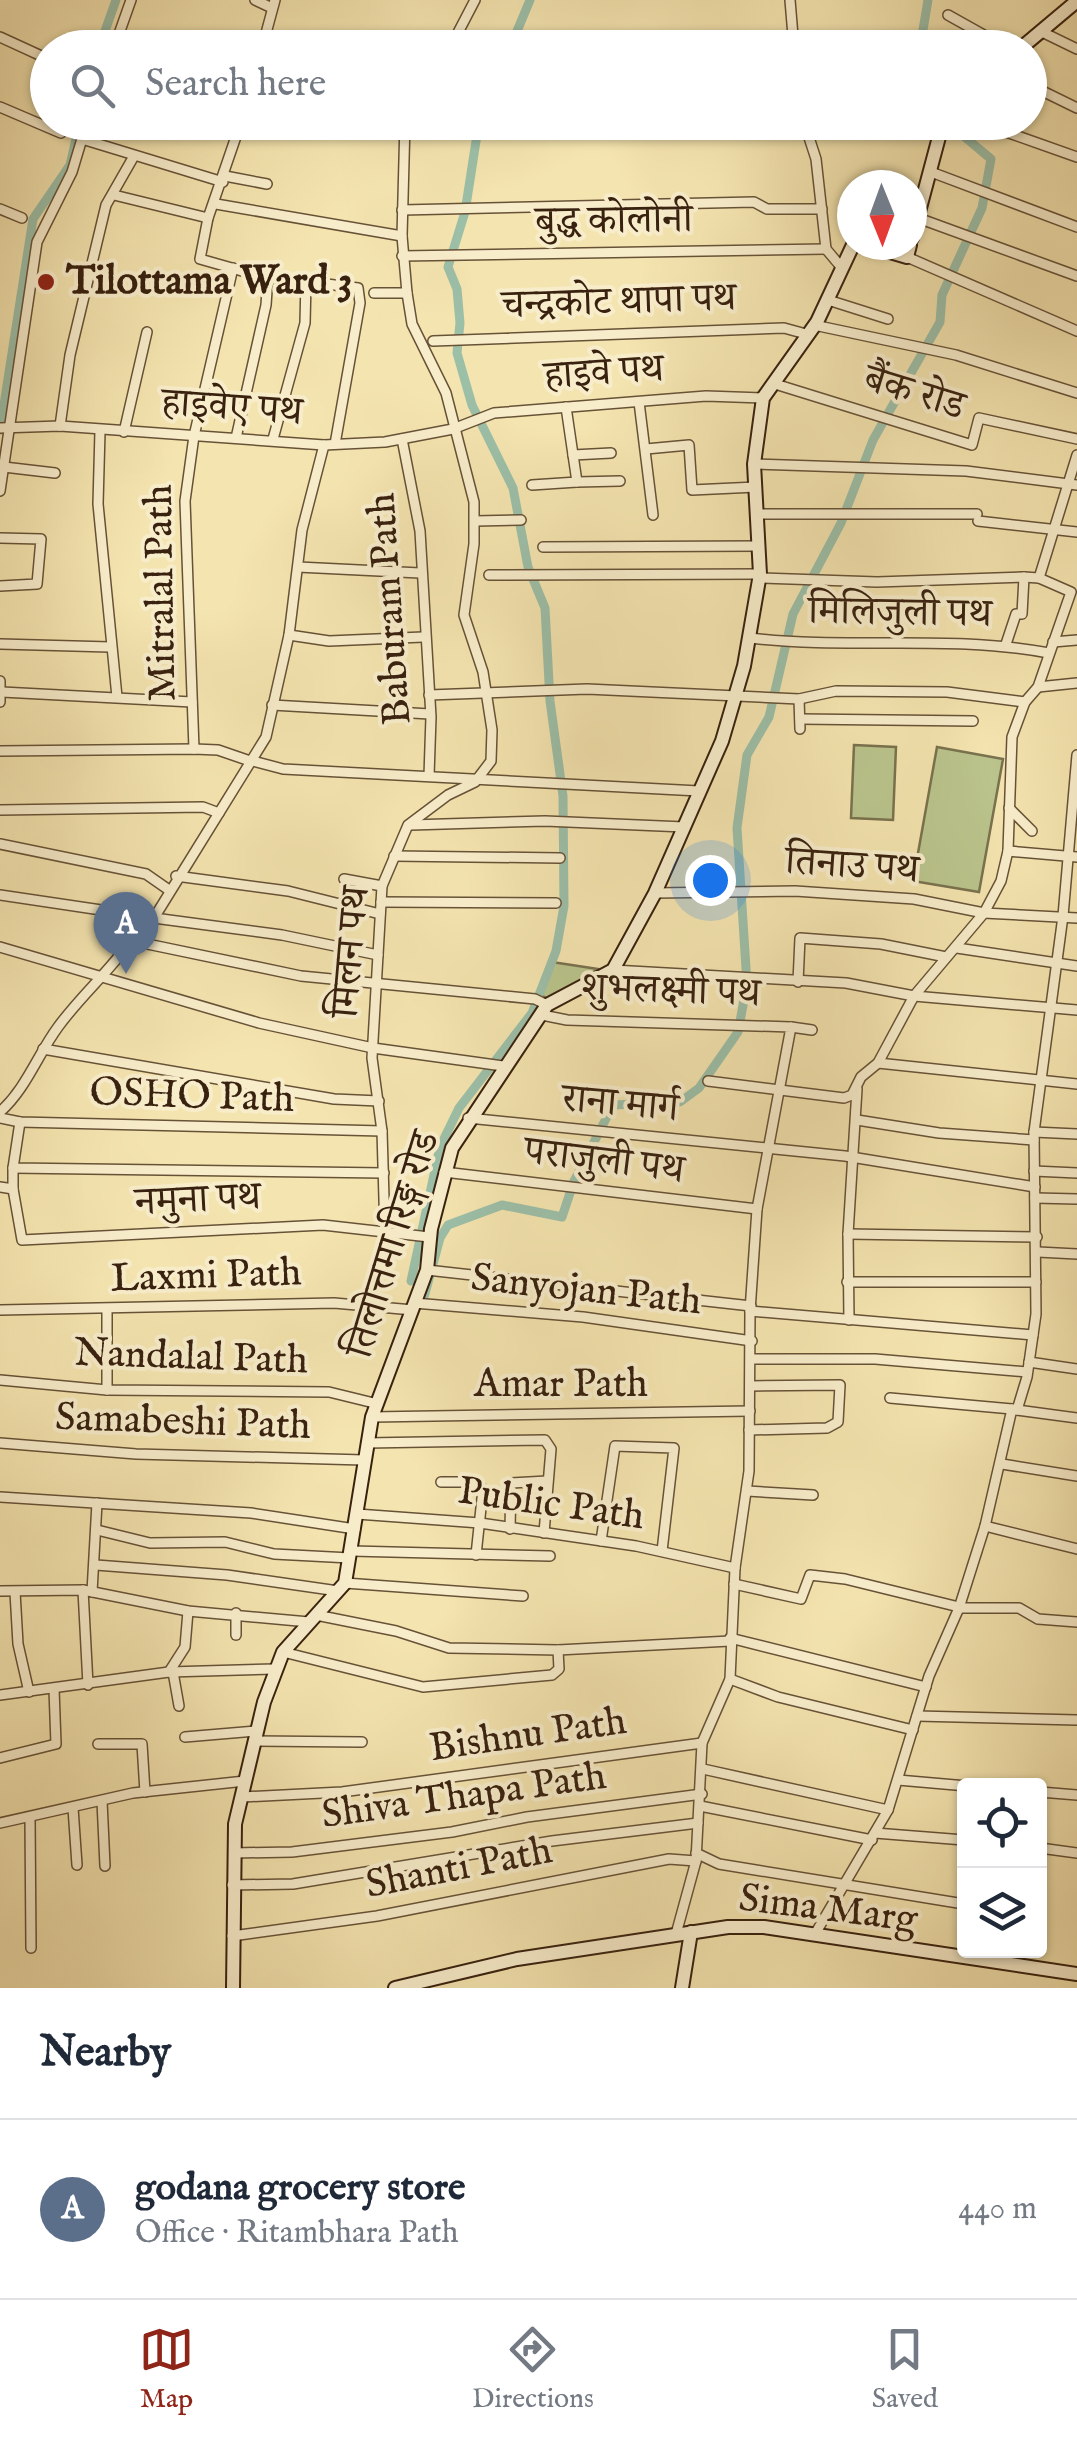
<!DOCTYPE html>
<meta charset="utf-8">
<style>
body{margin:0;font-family:"IM FELL English","Noto Serif Devanagari",serif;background:#f2f2f3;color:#1f2937}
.controls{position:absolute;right:30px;bottom:30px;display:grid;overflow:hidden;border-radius:10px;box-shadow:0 2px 8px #0004}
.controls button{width:90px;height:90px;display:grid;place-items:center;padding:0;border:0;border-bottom:2px solid #e0e1e3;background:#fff;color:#1f2937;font:50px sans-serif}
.compass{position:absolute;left:837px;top:170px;width:90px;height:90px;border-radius:50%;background:#fff;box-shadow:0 2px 8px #0004;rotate:179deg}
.you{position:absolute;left:710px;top:880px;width:35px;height:35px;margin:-25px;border:8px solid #fff;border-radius:50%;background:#1a73e8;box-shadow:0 0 0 15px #1a73e833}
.badge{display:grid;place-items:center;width:65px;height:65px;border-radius:50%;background:#8f2418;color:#fff;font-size:32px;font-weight:700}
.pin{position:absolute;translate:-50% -82px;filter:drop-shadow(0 2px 5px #0008)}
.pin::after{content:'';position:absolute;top:52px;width:35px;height:30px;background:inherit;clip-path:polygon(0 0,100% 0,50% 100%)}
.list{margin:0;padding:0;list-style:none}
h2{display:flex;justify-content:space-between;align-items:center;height:130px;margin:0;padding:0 40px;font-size:42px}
h2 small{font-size:32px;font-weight:400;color:#747a83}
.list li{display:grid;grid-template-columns:65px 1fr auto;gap:30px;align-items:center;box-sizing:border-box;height:180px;padding:0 40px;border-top:2px solid #e0e1e3}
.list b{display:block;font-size:38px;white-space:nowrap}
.list p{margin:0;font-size:32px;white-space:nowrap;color:#747a83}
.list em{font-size:32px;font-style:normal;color:#747a83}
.icon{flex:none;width:55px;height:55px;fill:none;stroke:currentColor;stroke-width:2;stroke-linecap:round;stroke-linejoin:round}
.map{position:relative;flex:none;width:1077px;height:1988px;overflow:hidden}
.search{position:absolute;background:#fff;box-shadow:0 2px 8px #0004;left:30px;right:30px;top:30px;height:110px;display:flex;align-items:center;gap:25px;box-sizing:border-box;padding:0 35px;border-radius:55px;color:#747a83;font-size:38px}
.sheet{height:310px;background:#fff}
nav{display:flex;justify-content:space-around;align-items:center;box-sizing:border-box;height:140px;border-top:2px solid #e0e1e3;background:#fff;font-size:28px;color:#747a83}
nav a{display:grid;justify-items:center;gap:5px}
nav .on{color:#8f2418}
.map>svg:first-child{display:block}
</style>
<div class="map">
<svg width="1077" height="1988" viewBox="0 0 1077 1988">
<rect width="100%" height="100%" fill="#f4e4af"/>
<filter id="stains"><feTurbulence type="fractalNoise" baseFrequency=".002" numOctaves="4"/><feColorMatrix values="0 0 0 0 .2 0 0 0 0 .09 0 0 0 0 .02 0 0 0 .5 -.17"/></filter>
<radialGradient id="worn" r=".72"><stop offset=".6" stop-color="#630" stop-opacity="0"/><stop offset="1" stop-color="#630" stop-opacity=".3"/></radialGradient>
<!-- green -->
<g fill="#bac48c" stroke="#79724e" stroke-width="2.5">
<polygon points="854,745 896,747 893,820 851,818"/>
<polygon points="937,747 1003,759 979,892 913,881"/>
<polygon points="552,962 598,969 550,1001 540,994"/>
</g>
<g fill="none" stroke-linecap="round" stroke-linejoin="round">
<!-- canal -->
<g stroke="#9cbfa8" stroke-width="9">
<polyline points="99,48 116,0"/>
<polyline points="510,48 530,0"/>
<polyline points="920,48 928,0"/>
<polyline points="0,430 33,219 70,165 80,122"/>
<polyline points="411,1281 440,1147 459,1108 532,1013 556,951 564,906 563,796 550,701 545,608 528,567 513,488 472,405 457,353 460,323 457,289 448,267 465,212 479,122"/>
<polyline points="423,1301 440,1238 448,1225 502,1205 562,1217 574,1181 613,1105 680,1102 699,1088 738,1032 747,984 737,828 747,755 769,717 793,614 841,523 873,440 940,322 942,295 982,208 991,159 947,122"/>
</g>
<!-- street casing -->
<g stroke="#675237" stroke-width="12">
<g id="street">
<polyline points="255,0 272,8"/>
<polyline points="790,0 794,48"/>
<polyline points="948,15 1007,48"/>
<polyline points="1040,31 1077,49"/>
<polyline points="0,37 48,59"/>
<polyline points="932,47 932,48"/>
<polyline points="114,48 131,0"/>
<polyline points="262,48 275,0"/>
<polyline points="450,48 475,0"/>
<polyline points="1030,85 1077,108"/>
<polyline points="0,107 61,133"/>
<polyline points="241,122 208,218 200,259 256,275 358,288 360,303 335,444"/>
<polyline points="804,122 816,159 826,249 842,268"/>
<polyline points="978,122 1077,157"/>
<polyline points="405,127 725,122"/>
<polyline points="82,139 223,182"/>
<polyline points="931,172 1077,227"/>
<polyline points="225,176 267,184"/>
<polyline points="114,195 208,218"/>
<polyline points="216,204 402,236"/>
<polyline points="0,209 22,218"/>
<polyline points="402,210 754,202 767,209 822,209"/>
<polyline points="918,218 1077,276"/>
<polyline points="402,256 826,249"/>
<polyline points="907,257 1077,331"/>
<polyline points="374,293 407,293"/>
<polyline points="828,300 888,319"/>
<polyline points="814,325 956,355 1077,393"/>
<polyline points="433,341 784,328 806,334"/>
<polyline points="775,384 972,445 979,418 1077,439"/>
<polyline points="639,402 653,515"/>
<polyline points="60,426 70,355 106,205 134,156"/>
<polyline points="0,428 60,426 324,445 385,442 453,429 494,413 706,396 763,398"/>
<polyline points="100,431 98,504 117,697"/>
<polyline points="124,432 147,332"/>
<polyline points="236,438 266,305 268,276"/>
<polyline points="273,439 305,323 306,281"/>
<polyline points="402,439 420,531 431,717 429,776"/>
<polyline points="646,449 689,445 692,490 756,487"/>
<polyline points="573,455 611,453"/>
<polyline points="754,464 966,471 1077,485"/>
<polyline points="4,467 55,473"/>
<polyline points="577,482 620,481"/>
<polyline points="532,485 577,482 566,407"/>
<polyline points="0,491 37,242 72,172 87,122"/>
<polyline points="757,514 977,514"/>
<polyline points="475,521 521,520"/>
<polyline points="978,521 1077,532"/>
<polyline points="0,538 41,539 37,584 0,586"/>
<polyline points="543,547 759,546"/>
<polyline points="298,567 420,573"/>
<polyline points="489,575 760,574"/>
<polyline points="1039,578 1077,455"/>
<polyline points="289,635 329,641 423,637"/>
<path d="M750,638C850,650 949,634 1049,653"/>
<polyline points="1053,642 1077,640"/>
<polyline points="0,644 110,647"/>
<polyline points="1006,644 1016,614 1022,614 1024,577"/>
<polyline points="0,681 0,702"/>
<polyline points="1038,687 1077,683"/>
<polyline points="2,692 192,702"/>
<polyline points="429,695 587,689 799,699 836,691 947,692 1025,702"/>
<polyline points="799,699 800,729"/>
<polyline points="272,705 430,714"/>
<polyline points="800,719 973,721"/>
<polyline points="194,749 185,501 194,436 233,268"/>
<polyline points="0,751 194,749 218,750 250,761"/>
<polyline points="253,761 283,769 699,791"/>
<polyline points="1009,808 1032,831"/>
<polyline points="0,810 203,807 219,813"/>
<polyline points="411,825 545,821 684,827"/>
<polyline points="0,844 146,874 169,890"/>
<polyline points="1008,851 1077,857"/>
<polyline points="394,856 560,858"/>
<polyline points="176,876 288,891 380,914"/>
<polyline points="344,879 382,886"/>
<polyline points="655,893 795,891 914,899 984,913 1077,918"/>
<polyline points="0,895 128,914 142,922"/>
<polyline points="381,902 556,903"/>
<polyline points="154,918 282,935 378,955"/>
<polyline points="133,941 301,976 535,999 547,1005"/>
<polyline points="0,947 259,1023 373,1048 503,1066"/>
<polyline points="957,948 1077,966"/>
<polyline points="613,970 846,983 914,996 1077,1010"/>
<polyline points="798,982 800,938 881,944 946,957"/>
<polyline points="542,1015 567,1020 791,1027 757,1209 750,1311 749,1471 735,1568 730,1679 702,1743 696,1861 676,1934"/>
<polyline points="791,1027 812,1030"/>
<polyline points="43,1049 334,1099 379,1101"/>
<polyline points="878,1063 1077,1084"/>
<polyline points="708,1081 844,1098 852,1095 861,1077 878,1063 914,996 984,913 1001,881 1008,851 1012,737 1025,702 1038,687 1071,592 1039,578 1024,577 877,582 759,578"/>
<path d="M0,1112C26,1089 38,1054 58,1027C84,991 122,961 142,922L154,918L266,737L289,635L302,530L324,445"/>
<polyline points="0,1118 20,1122 382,1131"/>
<polyline points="468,1118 845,1156 1035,1187"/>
<polyline points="857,1120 939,1133 1034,1140"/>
<polyline points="20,1122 13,1168 384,1173"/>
<polyline points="1034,1132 1077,1134"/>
<polyline points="1034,1171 1077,1173"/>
<polyline points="444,1172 757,1209"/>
<polyline points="0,1187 13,1189 13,1168"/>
<polyline points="13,1189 22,1240 323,1225 429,1237"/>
<polyline points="1035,1198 1077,1199"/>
<polyline points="385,1233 382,1131 372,1058 382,886 408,825 448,795 475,782 491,761 492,730 483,672 464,615 474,544 474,502 446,393 412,324 407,293 402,236 405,122"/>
<polyline points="848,1234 1037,1237"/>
<polyline points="1038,1252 1077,1254"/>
<polyline points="427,1270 751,1306"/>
<polyline points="847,1282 1036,1282"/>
<polyline points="414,1303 583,1317 752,1341"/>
<polyline points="0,1310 334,1303 413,1310"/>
<polyline points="750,1311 1033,1335"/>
<polyline points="849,1320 848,1234 857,1089"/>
<polyline points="751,1359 875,1359 1027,1372"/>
<polyline points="1029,1362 1077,1369"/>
<polyline points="0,1380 107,1390 329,1392 378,1404"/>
<polyline points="107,1390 107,1311"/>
<polyline points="890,1398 1012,1409"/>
<polyline points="1017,1410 1077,1418"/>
<polyline points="372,1417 750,1411"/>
<polyline points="749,1430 827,1428 838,1422 840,1385 750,1386"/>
<polyline points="0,1443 136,1454 364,1460"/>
<polyline points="367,1443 545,1440 551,1449 544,1533"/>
<polyline points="1002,1464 1077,1476"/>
<polyline points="441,1482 476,1482 483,1489 476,1555"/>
<polyline points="747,1491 813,1495"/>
<polyline points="0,1497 251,1513 355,1529"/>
<polyline points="357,1514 480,1523 636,1546 735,1568"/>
<polyline points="985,1526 1077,1549"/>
<polyline points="510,1529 511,1483 547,1481"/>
<polyline points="97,1530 150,1543 225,1542 274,1554 350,1558"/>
<polyline points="601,1541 615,1446 674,1448 662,1551"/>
<polyline points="352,1551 550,1556"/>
<polyline points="96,1565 227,1575 338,1591"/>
<polyline points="345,1583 523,1596"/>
<polyline points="734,1584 801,1599 810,1575 845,1579 959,1607"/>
<polyline points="83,1590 88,1685"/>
<polyline points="0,1591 83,1590 188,1611 309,1622"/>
<polyline points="15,1592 18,1644 29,1692"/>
<polyline points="92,1592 97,1503"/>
<polyline points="959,1608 1019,1608 1038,1619 1077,1622"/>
<polyline points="236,1613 236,1635"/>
<polyline points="316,1615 396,1631 449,1648 558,1650 730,1641"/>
<polyline points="730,1638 926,1687"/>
<polyline points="283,1652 423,1687 552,1675 559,1669 558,1650"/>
<polyline points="169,1672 185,1647 188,1611"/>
<polyline points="173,1672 179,1706"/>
<polyline points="730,1679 778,1697 913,1730"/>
<polyline points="0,1695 169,1672 275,1669"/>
<polyline points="917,1716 1077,1720"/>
<polyline points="185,1737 256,1731"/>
<polyline points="254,1741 362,1742"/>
<polyline points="98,1744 142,1744 145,1792"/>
<polyline points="0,1758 56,1744 54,1689"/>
<polyline points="703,1769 888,1810"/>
<polyline points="898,1780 967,1786"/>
<polyline points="1040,1792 1077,1795"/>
<polyline points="242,1797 342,1792 702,1743"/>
<polyline points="102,1801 105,1866"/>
<polyline points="700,1806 872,1840"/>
<polyline points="73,1808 77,1865"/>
<polyline points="30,1818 31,1948"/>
<polyline points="0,1823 133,1793 245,1781"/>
<polyline points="875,1833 964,1840"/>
<polyline points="1040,1848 1077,1853"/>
<polyline points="234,1853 292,1852 452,1832 527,1817 702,1794"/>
<polyline points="696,1853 719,1864 964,1904"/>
<polyline points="232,1885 293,1884 552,1841 698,1823"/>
<polyline points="815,1934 888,1810 929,1676 959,1608 985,1526 1012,1409 1017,1410 1027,1377 1036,1314 1034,1132 1063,916 1077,755"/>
<polyline points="232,1936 377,1916 669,1859 696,1861"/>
</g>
</g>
<!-- secondary casing -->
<g stroke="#38210f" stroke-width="16">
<g id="secondary">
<polyline points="1021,48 1077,1"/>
<polyline points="912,238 943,122"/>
<polyline points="866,245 907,257 910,245"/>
<polyline points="233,1988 235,1824 264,1702 283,1652 345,1583 372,1417 427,1270 431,1229 452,1148 547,1005 613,970 655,893 722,741 744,666 760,574 754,464 763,398 817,322 853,245"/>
<polyline points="395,1988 517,1959 728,1927 764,1927 1077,1974"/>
<polyline points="682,1988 691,1932"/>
</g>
</g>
<!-- street -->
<use href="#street" stroke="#f8edcb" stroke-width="9"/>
<!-- secondary -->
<use href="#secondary" stroke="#f8edcb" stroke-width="12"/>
</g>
<!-- markers -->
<circle fill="#8f2418" stroke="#f8edcb" stroke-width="4" cx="46" cy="282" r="10"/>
<g text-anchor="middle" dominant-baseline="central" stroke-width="8" stroke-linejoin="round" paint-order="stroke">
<!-- street labels -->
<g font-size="40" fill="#38210f" stroke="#f8edcb">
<text transform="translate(614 222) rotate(-1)">बुद्ध कोलोनी</text>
<text transform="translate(619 303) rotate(-2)">चन्द्रकोट थापा पथ</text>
<text transform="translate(604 374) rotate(-4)">हाइवे पथ</text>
<text transform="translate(914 394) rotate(17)">बैंक रोड</text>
<text transform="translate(232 409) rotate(4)">हाइवेए पथ</text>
<text transform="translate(162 593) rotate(-91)">Mitralal Path</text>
<text transform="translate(391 609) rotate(-94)">Baburam Path</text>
<text transform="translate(900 614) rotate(1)">मिलिजुली पथ</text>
<text transform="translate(852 867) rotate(4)">तिनाउ पथ</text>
<text transform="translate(352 952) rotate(-85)">मिलन पथ</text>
<text transform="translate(671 992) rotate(2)">शुभलक्ष्मी पथ</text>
<text transform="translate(192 1097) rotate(2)">OSHO Path</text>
<text transform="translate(620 1105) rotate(5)">राना मार्ग</text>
<text transform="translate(604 1162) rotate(7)">पराजुली पथ</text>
<text transform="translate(198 1201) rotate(-3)">नमुना पथ</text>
<text transform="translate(394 1245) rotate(-73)">तिलोत्तमा रिङ्ग रोड</text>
<text transform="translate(206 1277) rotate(-2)">Laxmi Path</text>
<text transform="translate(586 1291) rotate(6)">Sanyojan Path</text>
<text transform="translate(191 1358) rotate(2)">Nandalal Path</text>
<text x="561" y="1385">Amar Path</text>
<text transform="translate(183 1423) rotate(2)">Samabeshi Path</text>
<text transform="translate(551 1505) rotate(8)">Public Path</text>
<text transform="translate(528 1736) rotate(-8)">Bishnu Path</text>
<text transform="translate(464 1797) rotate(-8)">Shiva Thapa Path</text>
<text transform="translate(459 1869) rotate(-11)">Shanti Path</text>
<text transform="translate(828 1910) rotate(7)">Sima Marg</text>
</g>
<!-- poi labels -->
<g font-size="40" font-weight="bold" fill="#38210f" stroke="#f8edcb" text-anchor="start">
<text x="66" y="282">Tilottama Ward 3</text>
</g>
</g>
<rect width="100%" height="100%" filter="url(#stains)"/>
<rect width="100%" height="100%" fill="url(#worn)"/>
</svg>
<div class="controls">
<button><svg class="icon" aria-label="locate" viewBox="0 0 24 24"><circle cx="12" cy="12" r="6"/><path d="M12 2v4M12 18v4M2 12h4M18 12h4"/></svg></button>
<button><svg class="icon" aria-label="layers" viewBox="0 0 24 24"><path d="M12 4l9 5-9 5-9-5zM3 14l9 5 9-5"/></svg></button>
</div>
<svg class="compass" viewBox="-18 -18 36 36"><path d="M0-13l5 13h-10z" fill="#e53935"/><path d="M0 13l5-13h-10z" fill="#747a83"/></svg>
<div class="you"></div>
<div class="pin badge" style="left:126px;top:974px;background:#5c6f8a">A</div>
<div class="search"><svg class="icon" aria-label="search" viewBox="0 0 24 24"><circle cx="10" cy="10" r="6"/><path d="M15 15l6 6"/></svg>Search here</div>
</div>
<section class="sheet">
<h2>Nearby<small></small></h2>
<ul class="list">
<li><span class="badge" style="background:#5c6f8a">A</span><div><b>godana grocery store</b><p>Office · Ritambhara Path</p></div><em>440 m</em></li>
</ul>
</section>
<nav>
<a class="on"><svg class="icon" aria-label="map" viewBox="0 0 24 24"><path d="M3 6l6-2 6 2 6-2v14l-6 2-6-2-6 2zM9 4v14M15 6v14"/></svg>Map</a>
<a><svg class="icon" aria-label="directions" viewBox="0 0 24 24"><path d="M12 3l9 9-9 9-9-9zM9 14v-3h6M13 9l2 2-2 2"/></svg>Directions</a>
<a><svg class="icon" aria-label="saved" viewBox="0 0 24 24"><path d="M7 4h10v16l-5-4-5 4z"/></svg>Saved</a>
</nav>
